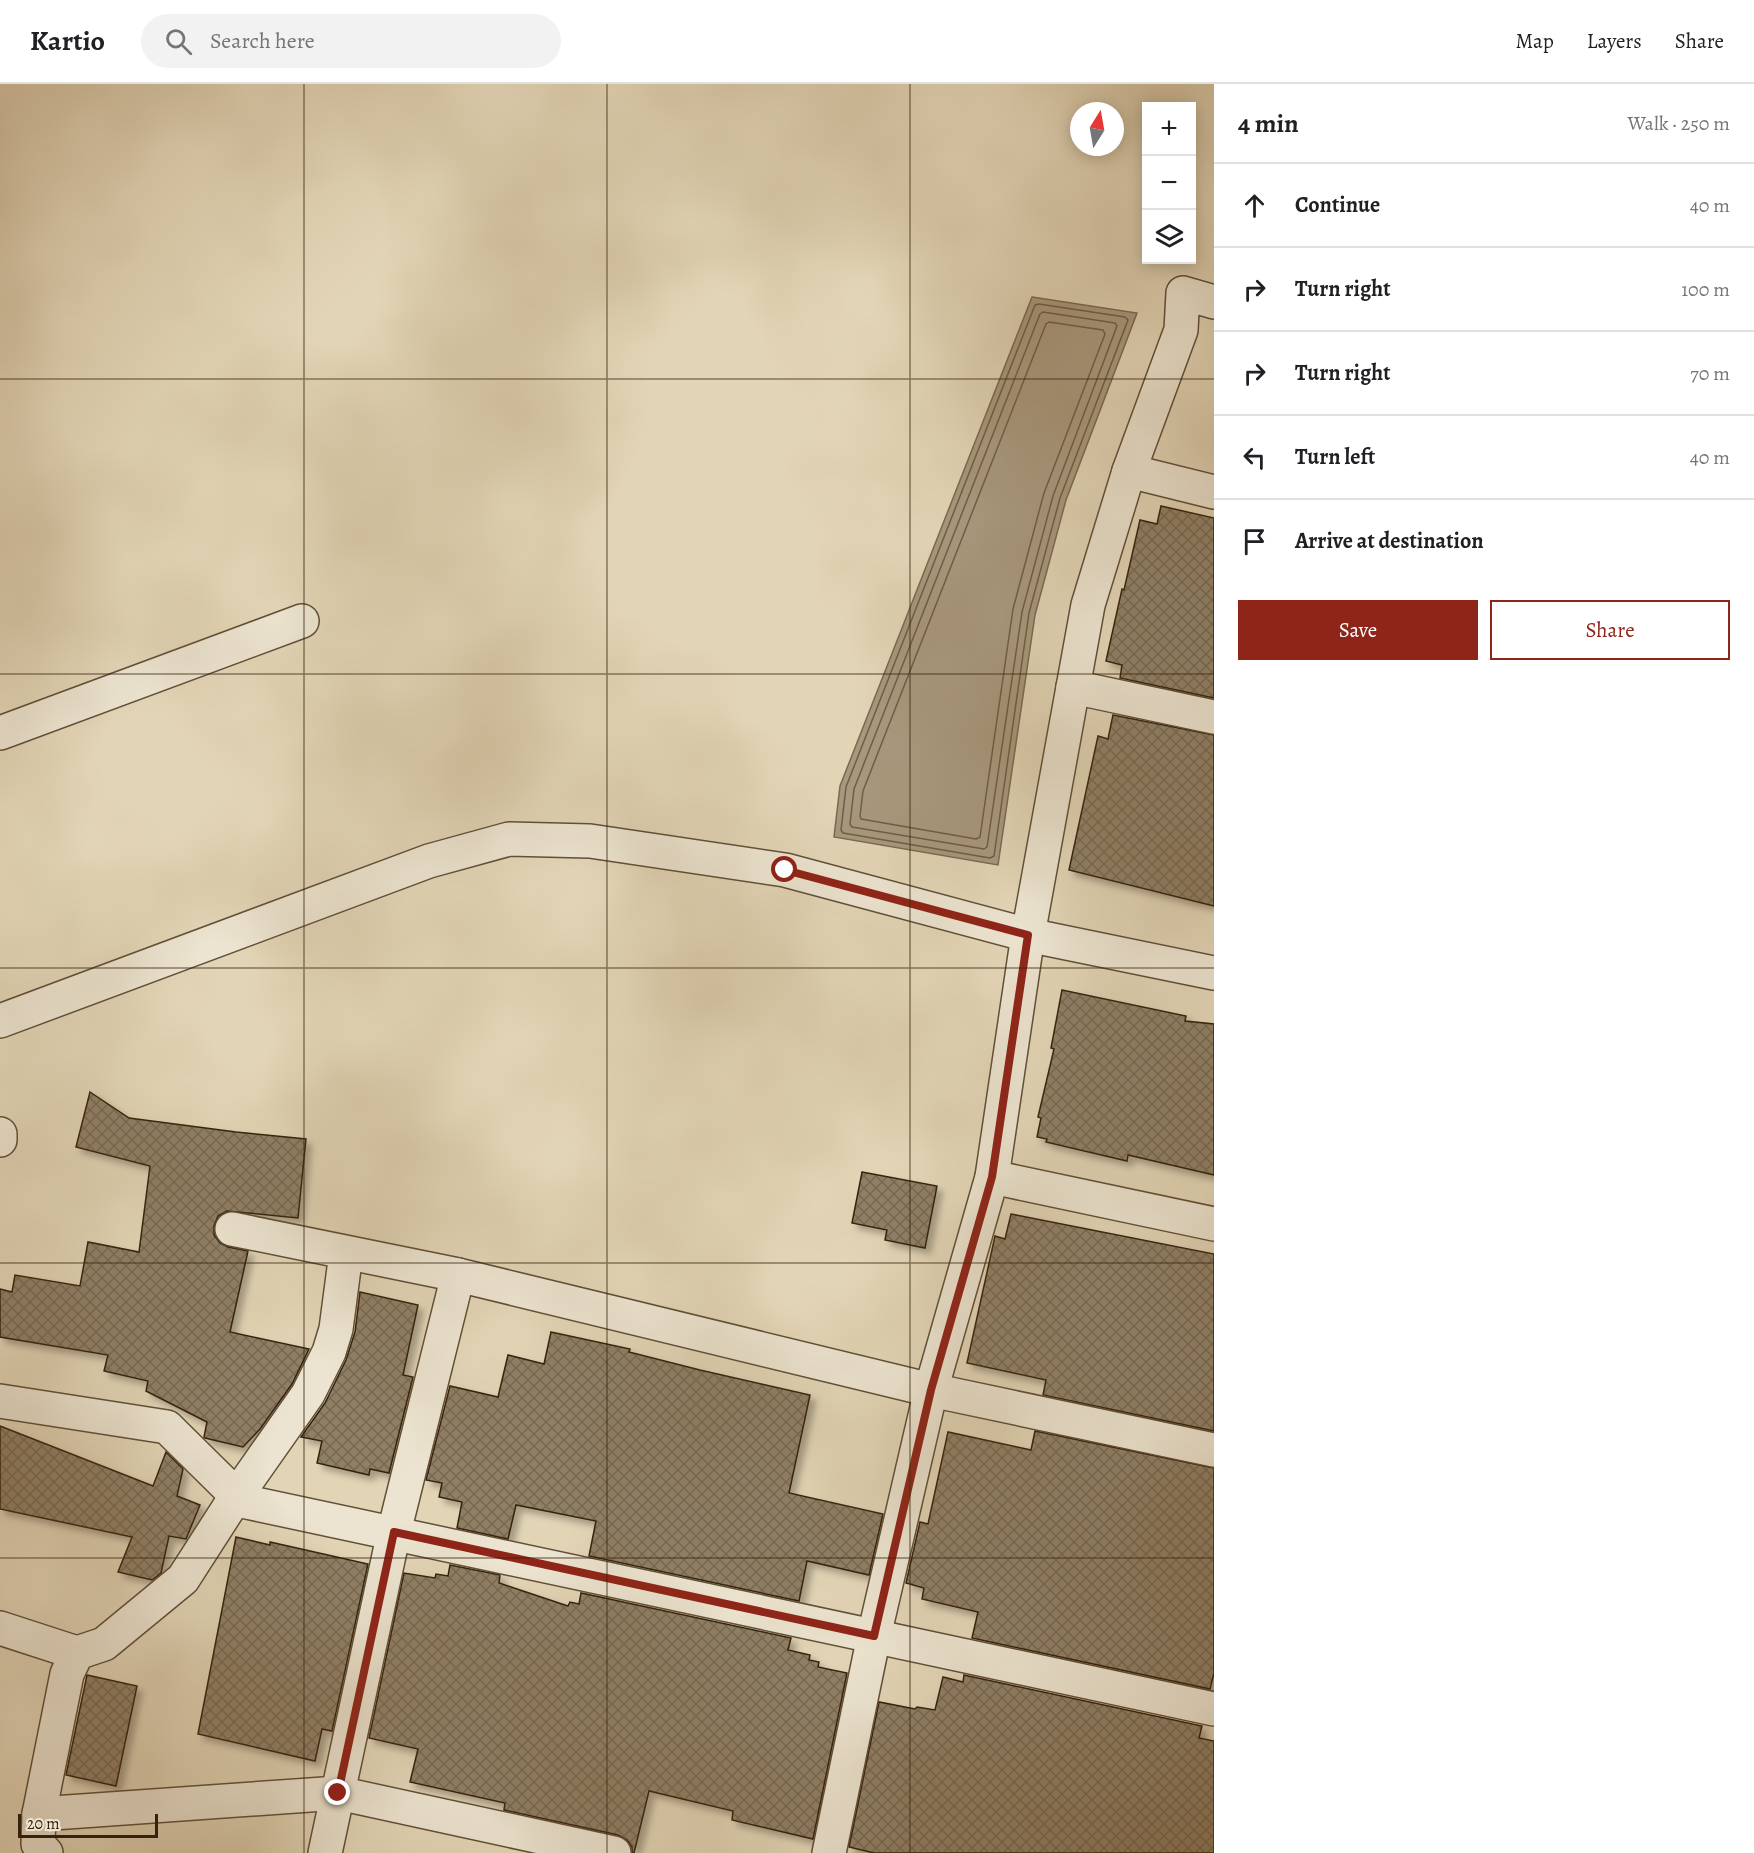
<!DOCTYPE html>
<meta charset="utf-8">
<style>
body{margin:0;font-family:Alegreya,serif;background:#f2f2f2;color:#202124}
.controls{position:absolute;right:18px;top:18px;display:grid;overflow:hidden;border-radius:0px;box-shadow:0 3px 15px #0003}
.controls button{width:54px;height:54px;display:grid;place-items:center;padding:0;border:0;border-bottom:2px solid #e0e0e0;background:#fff;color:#202124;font:30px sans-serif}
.compass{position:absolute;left:1070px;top:18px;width:54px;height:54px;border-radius:50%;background:#fff;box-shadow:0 3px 15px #0003;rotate:11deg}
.scale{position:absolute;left:18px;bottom:15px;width:140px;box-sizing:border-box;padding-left:6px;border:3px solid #36220e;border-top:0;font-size:16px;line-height:21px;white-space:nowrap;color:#36220e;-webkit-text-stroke:4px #ece4d0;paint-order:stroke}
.stop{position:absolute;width:18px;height:18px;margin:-14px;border:4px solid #8f2418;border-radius:50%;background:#fff}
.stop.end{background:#8f2418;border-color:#fff;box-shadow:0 2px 6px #0008}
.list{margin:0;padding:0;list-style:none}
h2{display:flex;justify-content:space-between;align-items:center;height:78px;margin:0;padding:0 24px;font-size:26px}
h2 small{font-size:20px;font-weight:400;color:#757577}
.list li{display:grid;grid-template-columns:39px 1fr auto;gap:18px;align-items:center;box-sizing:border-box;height:84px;padding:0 24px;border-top:2px solid #e0e0e0}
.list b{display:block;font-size:22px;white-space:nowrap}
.list em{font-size:20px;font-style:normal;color:#757577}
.actions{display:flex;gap:12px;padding:18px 24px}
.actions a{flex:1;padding:14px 0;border:2px solid #8f2418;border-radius:0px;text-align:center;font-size:21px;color:#8f2418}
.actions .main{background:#8f2418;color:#fff}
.icon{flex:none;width:33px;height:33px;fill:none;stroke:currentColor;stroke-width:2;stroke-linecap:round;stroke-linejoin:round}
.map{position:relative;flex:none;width:1214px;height:1769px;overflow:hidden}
header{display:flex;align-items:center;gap:36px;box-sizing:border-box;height:84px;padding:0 30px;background:#fff;border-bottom:2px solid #e0e0e0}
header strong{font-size:28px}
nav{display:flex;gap:33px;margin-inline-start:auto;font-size:21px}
.search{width:420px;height:54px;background:#f2f2f2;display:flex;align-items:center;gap:15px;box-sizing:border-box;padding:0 21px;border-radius:33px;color:#757577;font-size:22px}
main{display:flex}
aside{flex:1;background:#fff}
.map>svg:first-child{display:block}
</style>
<header>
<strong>Kartio</strong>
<div class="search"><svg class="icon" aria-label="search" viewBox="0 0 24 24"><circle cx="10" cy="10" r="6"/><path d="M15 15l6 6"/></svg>Search here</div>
<nav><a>Map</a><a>Layers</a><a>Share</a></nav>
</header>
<main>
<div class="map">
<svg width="1214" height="1769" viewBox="0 0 1214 1769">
<defs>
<pattern id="building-cross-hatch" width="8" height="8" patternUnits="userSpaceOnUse" patternTransform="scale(1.5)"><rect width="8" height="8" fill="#8f7f65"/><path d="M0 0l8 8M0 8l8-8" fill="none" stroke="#766852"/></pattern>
<filter id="shadow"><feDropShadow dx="5.5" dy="5.5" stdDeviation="3" flood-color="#0004"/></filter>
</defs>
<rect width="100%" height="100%" fill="#e2d5b6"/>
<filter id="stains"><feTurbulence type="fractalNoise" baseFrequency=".00333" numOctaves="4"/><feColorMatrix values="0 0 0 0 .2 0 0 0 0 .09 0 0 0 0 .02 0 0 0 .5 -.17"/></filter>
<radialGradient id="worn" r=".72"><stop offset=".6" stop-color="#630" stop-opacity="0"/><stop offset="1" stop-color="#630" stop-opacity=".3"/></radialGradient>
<!-- water -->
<polygon fill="#a8987d" stroke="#7a6951" stroke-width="1.5" points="1032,213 1137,229 1066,416 1035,531 998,781 834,753 840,702"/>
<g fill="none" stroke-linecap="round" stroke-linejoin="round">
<!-- shore -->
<g stroke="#6f5d46" stroke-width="1.5">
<polygon points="1039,220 1125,233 1128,236 1060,414 1029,529 994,772 990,774 843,749 841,746 846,703 1035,221"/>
<polygon points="1043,228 1115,239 1117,242 1053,412 1022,528 987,763 984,765 852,743 850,740 854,705 1040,230"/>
<polygon points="1049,238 1103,246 1105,250 1044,409 1013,525 980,753 976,755 861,735 860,732 863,707 1046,240"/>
</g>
</g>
<!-- building -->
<g fill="url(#building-cross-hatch)" stroke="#36220e" stroke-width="1.5" filter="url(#shadow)">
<polygon points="1161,422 1214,434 1214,614 1120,594 1122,581 1106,577 1122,505 1124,506 1140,436 1157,440"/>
<polygon points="1113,631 1214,651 1214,822 1069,786 1098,652 1108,655"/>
<polygon points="1062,906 1186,932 1185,937 1214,940 1214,1091 1128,1071 1127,1077 1046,1058 1047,1055 1037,1053 1041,1034 1038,1033 1054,965 1051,964"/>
<polygon points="90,1008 129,1034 236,1048 306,1055 298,1134 227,1127 218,1132 214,1142 214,1151 220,1159 228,1163 248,1167 230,1248 309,1265 292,1300 260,1345 243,1363 205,1354 204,1353 207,1338 146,1307 148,1297 104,1287 108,1271 0,1253 0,1205 12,1208 15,1191 80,1202 88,1158 139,1168 150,1082 76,1063"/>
<polygon points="862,1088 937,1102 925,1164 885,1156 887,1146 852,1139"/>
<polygon points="1011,1130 1214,1170 1214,1347 1043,1311 1046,1296 967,1279 995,1152 1005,1155"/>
<polygon points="360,1208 418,1221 403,1291 413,1293 389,1389 370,1385 369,1391 317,1379 322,1357 301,1353 325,1319 346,1276 355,1248"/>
<polygon points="551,1248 630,1265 629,1268 700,1286 810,1311 789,1409 883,1430 869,1491 807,1477 799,1517 589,1472 596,1437 516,1421 508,1455 457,1444 462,1418 439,1413 442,1399 426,1396 450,1302 498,1313 508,1271 544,1280"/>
<polygon points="0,1342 153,1402 166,1368 183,1385 177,1412 200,1421 186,1455 169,1452 161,1489 152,1496 118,1488 132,1453 0,1425"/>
<polygon points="1035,1347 1214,1384 1214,1589 1210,1605 972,1554 978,1528 922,1515 924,1504 906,1499 920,1438 928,1440 948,1348 1031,1366"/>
<polygon points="236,1453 270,1461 270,1458 368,1480 332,1647 322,1645 315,1677 198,1650"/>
<polygon points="450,1481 500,1491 499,1499 568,1522 570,1518 579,1520 581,1509 791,1554 788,1566 810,1571 809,1576 819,1578 818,1583 847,1589 813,1755 732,1736 733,1727 649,1707 634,1769 632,1769 632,1763 627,1756 618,1751 504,1726 505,1719 410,1698 418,1665 369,1654 404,1489 435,1494 436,1490 448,1492"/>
<polygon points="87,1591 137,1602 116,1702 66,1691"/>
<polygon points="964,1591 1202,1642 1199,1654 1214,1657 1214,1769 874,1769 849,1763 879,1618 915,1625 917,1623 935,1626 943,1593 963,1598"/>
</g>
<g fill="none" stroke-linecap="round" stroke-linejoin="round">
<!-- minor casing -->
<g stroke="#614f38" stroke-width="36">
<g id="minor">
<polyline points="1129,387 1214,408"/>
<polyline points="1073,603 1214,633"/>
<polyline points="0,649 302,537"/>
<polyline points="0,937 429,777 509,755 590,757 785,786 1028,851 1088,521 1129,387 1181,246 1183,209 1214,218"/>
<polyline points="0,1050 0,1056"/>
<polyline points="992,1093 1214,1140"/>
<polyline points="232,1145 458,1191 931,1306 1214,1366"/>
<polyline points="0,1317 167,1343 242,1417 1214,1625"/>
<polyline points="0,1544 77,1569"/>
<polyline points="39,1730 338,1709 614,1769"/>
<polyline points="46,1769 38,1760 39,1730 67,1590 77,1569 104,1560 183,1495 237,1411 308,1310 329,1268 336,1245 346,1169"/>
<polyline points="325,1769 394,1448 458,1191"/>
<polyline points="829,1769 874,1552 931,1306 992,1093 1028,851 1214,889"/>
</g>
</g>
<!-- minor -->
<use href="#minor" stroke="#ece4d0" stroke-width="33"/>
</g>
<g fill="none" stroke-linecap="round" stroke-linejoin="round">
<!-- route -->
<polyline stroke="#8f2418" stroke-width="8" points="338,1709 394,1448 874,1552 931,1306 992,1093 1028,851 785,786"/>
</g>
<!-- grid -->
<path fill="none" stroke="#36220e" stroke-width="1.5" stroke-opacity="0.55" d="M304,0V1769M607,0V1769M910,0V1769M0,295H1214M0,590H1214M0,884H1214M0,1179H1214M0,1474H1214"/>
<rect width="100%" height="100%" filter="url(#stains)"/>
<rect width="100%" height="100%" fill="url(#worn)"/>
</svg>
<div class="controls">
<button>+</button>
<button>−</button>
<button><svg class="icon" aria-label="layers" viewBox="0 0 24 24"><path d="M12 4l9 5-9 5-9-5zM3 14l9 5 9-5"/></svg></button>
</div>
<svg class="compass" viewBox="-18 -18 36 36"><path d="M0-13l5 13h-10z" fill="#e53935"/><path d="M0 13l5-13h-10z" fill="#757577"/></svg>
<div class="scale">20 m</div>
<div class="stop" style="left:785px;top:786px"></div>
<div class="stop end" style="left:338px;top:1709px"></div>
</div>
<aside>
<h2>4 min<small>Walk · 250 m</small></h2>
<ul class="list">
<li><svg class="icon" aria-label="ahead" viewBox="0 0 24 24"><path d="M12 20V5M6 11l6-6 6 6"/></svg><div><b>Continue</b></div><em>40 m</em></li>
<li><svg class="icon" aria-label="right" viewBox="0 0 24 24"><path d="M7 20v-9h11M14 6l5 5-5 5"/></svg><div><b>Turn right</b></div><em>100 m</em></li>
<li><svg class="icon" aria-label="right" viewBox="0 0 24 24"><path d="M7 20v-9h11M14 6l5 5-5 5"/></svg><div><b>Turn right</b></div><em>70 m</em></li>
<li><svg class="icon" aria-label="left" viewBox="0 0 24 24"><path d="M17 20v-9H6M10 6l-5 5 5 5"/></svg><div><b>Turn left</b></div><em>40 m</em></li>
<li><svg class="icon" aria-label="arrive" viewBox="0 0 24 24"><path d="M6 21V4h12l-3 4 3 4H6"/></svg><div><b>Arrive at destination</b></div></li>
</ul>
<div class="actions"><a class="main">Save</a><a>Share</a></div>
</aside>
</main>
